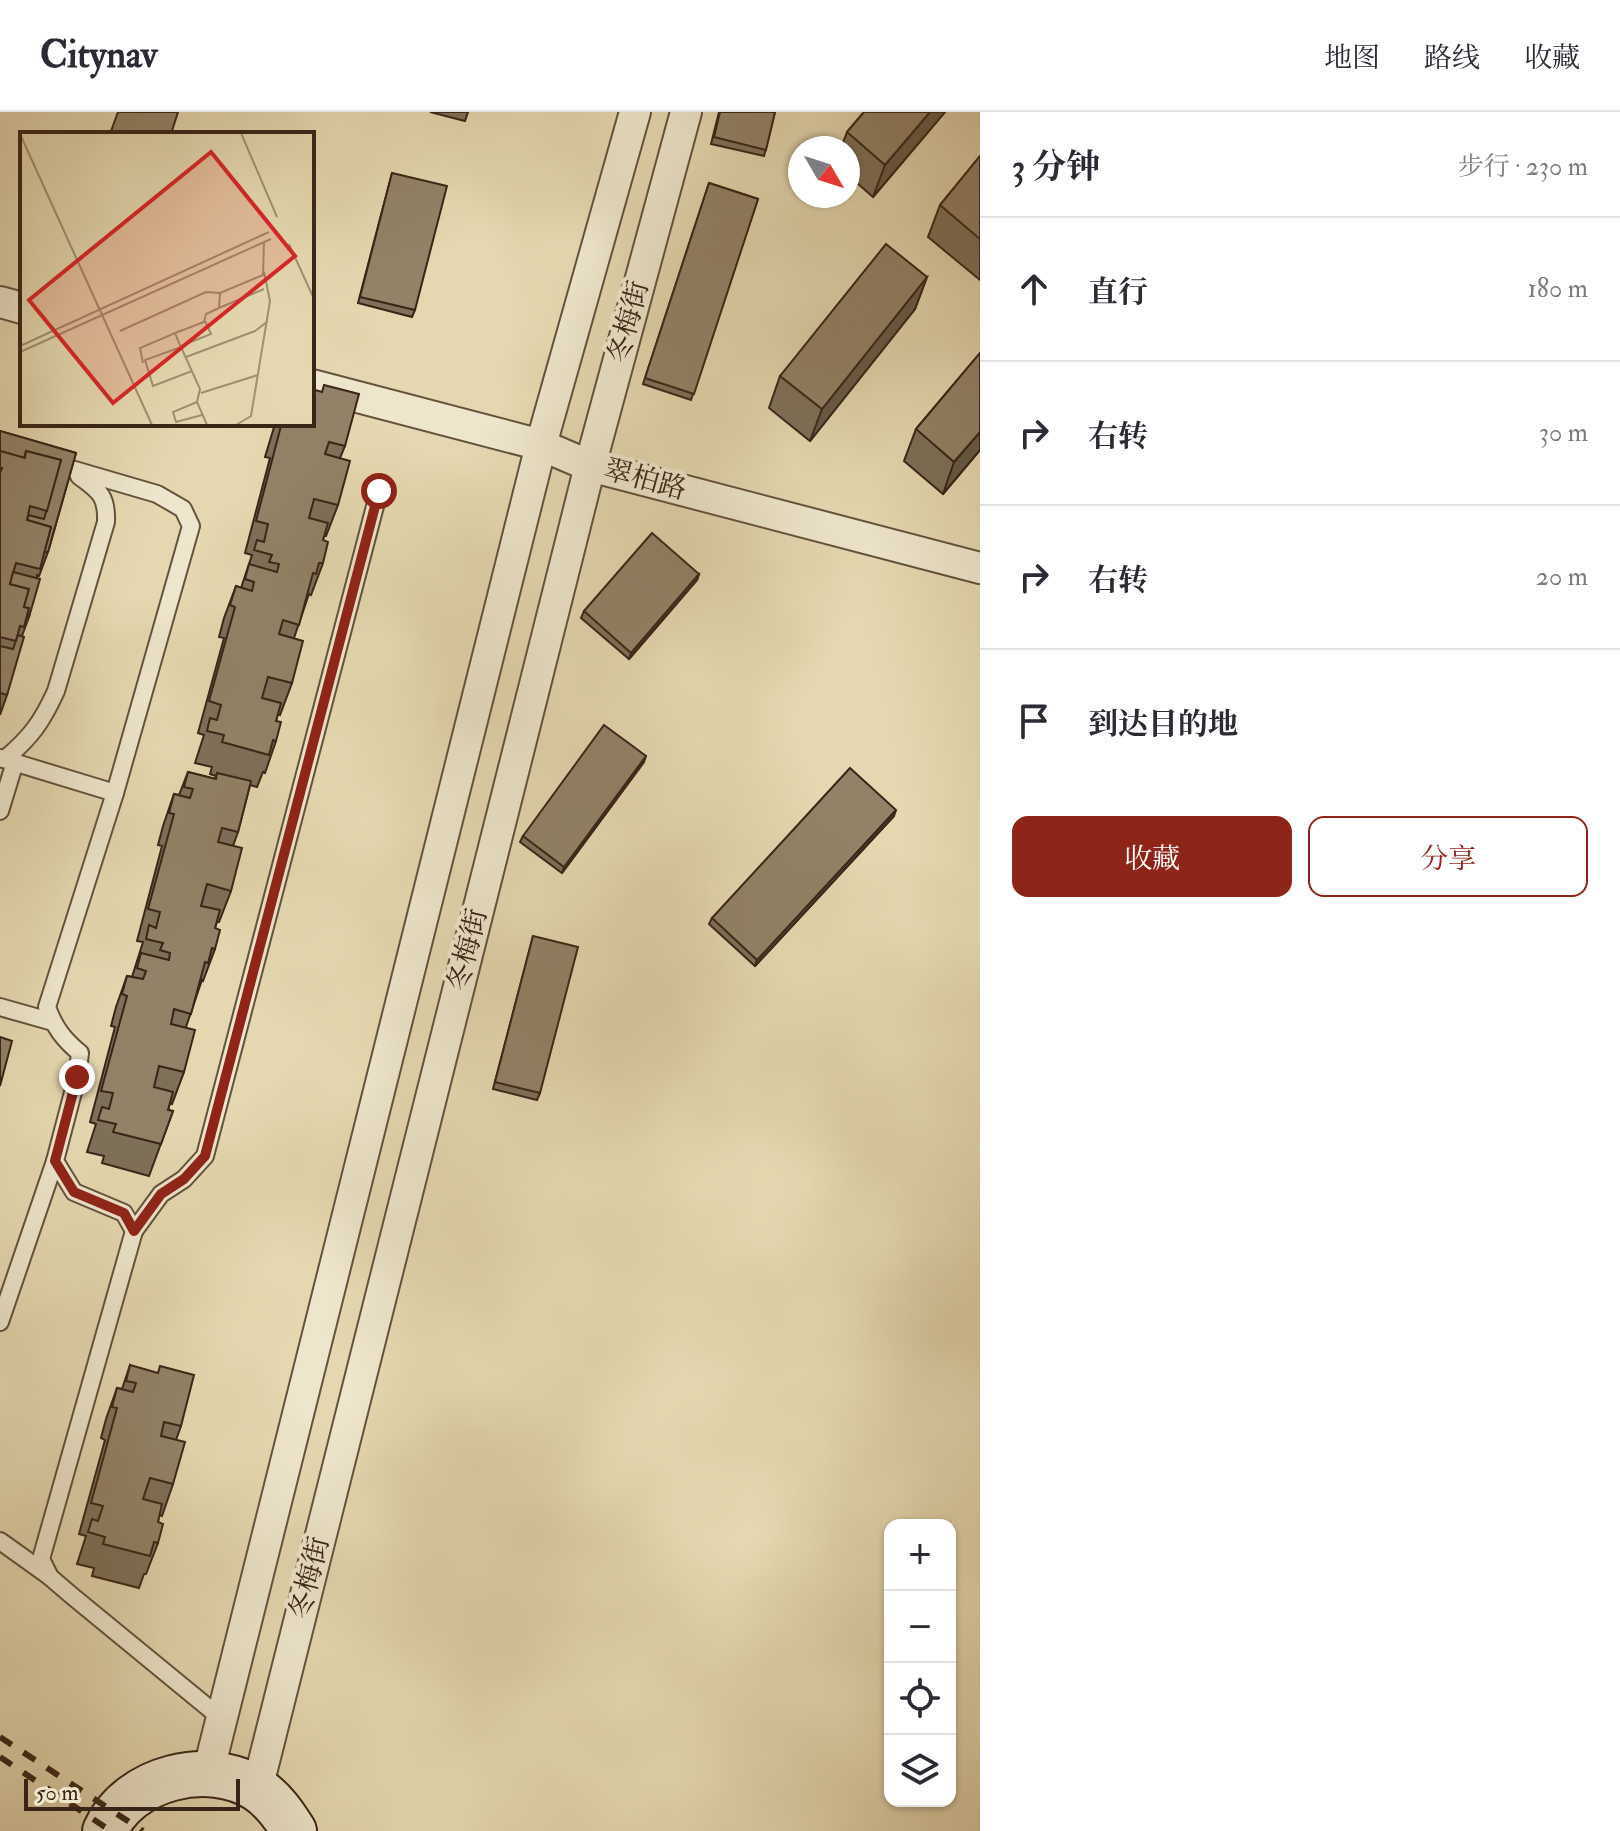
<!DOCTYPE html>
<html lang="zh">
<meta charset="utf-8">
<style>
body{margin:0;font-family:"IM FELL Double Pica","Noto Serif SC",serif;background:#f7f7f7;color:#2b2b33}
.controls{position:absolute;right:24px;bottom:24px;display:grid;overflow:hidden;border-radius:16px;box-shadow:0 2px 6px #0004}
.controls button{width:72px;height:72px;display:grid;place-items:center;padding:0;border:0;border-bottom:2px solid #e1e1e2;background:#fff;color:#2b2b33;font:40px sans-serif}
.compass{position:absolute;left:788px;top:24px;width:72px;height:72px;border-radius:50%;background:#fff;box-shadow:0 2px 6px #0004;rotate:129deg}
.scale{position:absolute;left:24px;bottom:20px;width:216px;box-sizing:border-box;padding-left:8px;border:4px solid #392518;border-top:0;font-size:22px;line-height:28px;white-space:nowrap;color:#392518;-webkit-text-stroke:6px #eee6cc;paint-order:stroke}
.stop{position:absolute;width:24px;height:24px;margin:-18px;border:6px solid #8f2418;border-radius:50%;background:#fff}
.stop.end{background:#8f2418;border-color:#fff;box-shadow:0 2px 8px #0008}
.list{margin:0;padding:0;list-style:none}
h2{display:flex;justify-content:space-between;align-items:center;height:104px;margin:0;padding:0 32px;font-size:34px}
h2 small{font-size:26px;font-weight:400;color:#7c7c81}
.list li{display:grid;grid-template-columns:52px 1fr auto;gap:24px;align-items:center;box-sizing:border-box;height:144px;padding:0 32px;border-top:2px solid #e1e1e2}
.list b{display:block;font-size:30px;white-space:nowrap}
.list em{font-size:26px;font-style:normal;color:#7c7c81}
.actions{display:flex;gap:16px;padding:24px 32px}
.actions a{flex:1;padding:18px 0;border:2px solid #8f2418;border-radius:16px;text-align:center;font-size:28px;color:#8f2418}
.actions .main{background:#8f2418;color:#fff}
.icon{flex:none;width:44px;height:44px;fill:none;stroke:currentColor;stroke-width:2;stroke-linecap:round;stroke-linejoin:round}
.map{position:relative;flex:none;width:980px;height:1719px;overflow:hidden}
header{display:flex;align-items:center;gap:48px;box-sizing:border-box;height:112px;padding:0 40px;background:#fff;border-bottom:2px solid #e1e1e2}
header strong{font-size:38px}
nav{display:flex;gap:44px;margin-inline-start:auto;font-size:28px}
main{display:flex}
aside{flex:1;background:#fff}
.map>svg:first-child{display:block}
</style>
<header>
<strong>Citynav</strong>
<nav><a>地图</a><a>路线</a><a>收藏</a></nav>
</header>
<main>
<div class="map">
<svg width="980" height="1719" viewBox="0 0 980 1719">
<rect width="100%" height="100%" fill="#e5d8b0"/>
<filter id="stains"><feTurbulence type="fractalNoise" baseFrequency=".0025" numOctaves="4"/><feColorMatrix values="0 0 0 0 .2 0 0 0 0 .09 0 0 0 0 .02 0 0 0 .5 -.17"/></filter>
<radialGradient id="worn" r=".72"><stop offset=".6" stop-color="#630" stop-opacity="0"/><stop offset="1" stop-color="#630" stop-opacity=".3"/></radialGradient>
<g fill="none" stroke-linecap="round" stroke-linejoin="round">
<!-- lane casing -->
<g stroke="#64523e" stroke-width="20">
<g id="lane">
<polyline points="0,646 115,681 191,414 183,397 157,382 68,356"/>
<path d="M0,646L5,647C31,625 42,610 56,579L106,410C107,383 99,379 79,364"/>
<path d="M115,681L47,895C54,915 64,928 80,941L77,965L55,1049L74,1080L124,1101L134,1119L41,1447L50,1465L71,1483L222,1607"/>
<polyline points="0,699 15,650"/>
<polyline points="0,895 53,910"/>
<polyline points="134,1119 161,1082 184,1067 205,1044 379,379"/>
<polyline points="0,1210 55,1049"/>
<polyline points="0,1429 49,1464"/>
</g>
</g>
<!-- street casing -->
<g stroke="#64523e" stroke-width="34">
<g id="street">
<polyline points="0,190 22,196"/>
<polyline points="312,273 541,333 590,354 980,456"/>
<polyline points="208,1661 541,333 635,0"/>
<polyline points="257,1677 590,354 686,0"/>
</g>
</g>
<!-- secondary casing -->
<g stroke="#392518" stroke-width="48">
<path id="secondary" d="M105,1719C129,1665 209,1646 257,1677C273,1687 284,1703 294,1719"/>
</g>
<!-- lane -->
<use href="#lane" stroke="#eee6cc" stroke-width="16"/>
<!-- street -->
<use href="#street" stroke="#eee6cc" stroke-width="30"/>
<!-- secondary -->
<use href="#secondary" stroke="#eee6cc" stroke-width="44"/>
<!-- rail -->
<g stroke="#392518" stroke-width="6" stroke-dasharray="14 14" stroke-linecap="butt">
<polyline points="0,1625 143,1719"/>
<polyline points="0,1645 111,1719"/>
</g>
</g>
<!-- wall -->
<g fill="#7e7059" stroke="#392518" stroke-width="2">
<polygon points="430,0 468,0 465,9"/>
<polygon points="719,0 775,0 764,44 711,32"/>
<polygon points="864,0 945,0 873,85 848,63 848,36 841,36 847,20"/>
<polygon points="980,44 980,168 928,125 940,93"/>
<polygon points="392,61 415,198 412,205 358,191"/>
<polygon points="709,71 758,87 691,288 643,272"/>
<polygon points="927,165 915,197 810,329 769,296 780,264"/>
<polygon points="980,241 980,338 943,382 904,349 916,317"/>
<polygon points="275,312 312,312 345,334 340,346 338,393 326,424 324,424 323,428 323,451 311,483 309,482 294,526 292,571 280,603 278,602 276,609 276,629 265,661 263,660 257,675 250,673 238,720 233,734 231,779 219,810 217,810 215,816 215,837 203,869 202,868 186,915 184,960 172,992 170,991 168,998 173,999 149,1064 102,1051 104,1044 87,1040 96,1012 90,1010 115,915 111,914 116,895 127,864 132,865 143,830 137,829 162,734 158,733 163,714 174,682 179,683 188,660 215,667 216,664 210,662 212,655 195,651 204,623 198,621 224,526 219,525 224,506 236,474 241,476 252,443 245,441 270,346 265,345"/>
<polygon points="0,319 76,341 48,440 39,464 37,463 37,466 29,505 22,524 7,583 0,603"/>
<polygon points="699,462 697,468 629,547 581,506 584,499"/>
<polygon points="644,650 562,761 520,730 523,724"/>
<polygon points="894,704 755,854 709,812 712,806"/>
<polygon points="533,824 540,981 537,988 493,977"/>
<polygon points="130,1253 181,1314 176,1328 173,1372 162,1404 159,1403 158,1410 158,1431 146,1462 144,1462 139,1476 92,1464 94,1456 77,1452 86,1424 79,1422 105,1328 101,1326 106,1307 117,1276 122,1277"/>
</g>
<!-- shaded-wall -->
<g fill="#665b48" stroke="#392518" stroke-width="2">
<polygon points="930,0 945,0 873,85 885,53"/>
<polygon points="927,165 915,197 810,329 822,297"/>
<polygon points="980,320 980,338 943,382 954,350"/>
<polygon points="699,462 697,468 629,547 631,541"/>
<polygon points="646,644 644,650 562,761 564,755"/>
<polygon points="896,698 894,704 755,854 757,848"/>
</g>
<!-- building -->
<g fill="#928267" stroke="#392518" stroke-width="2">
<polygon points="118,0 178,0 171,22 110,22"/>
<polygon points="720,0 775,0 766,38 714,25"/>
<polygon points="864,0 930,0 885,53 847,20"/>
<polygon points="980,44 980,127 940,93"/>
<polygon points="392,61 447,74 415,198 360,185"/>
<polygon points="709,71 758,87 694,282 645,266"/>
<polygon points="886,132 927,165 822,297 780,264"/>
<polygon points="980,241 980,320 954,350 916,317"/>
<polygon points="324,273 359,282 345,334 329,330 325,342 350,349 338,393 314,387 309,406 328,411 323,428 328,430 323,451 319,451 316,462 313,461 299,513 283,508 279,522 303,529 292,571 268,565 262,586 281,591 276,609 281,610 276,629 273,628 269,643 222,630 224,623 207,619 210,606 217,608 221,593 209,589 235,495 230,493 236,474 252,479 254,470 245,467 249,452 277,460 279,452 269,450 272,443 254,438 257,428 264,430 268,412 256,409 281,314 277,313 277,312 312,312 312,277 322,280"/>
<polygon points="0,319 76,341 48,440 44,440 51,415 27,408 28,403 44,407 61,348 26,339 24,346 0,339"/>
<polygon points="0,339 25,346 26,339 61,348 47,399 30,394 27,408 51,415 40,457 16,451 10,472 29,477 24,495 29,496 24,515 20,514 16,529 0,525 0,361 2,356 0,356"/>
<polygon points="652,421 699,462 631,541 584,499"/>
<polygon points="13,460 40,467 29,505 27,505 29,496 24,495 29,477 10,472"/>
<polygon points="18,523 24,525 7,583 0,581 0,534 13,537"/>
<polygon points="604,613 646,644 564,755 523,724"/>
<polygon points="850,656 896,698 757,848 712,806"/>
<polygon points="188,660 216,667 217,661 251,669 238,720 222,716 218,730 242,736 231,779 207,772 201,794 220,798 215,816 220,818 215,837 212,836 208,851 205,850 191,902 174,897 171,912 195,918 184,960 159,954 154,975 173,980 168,998 173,999 161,1032 113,1020 116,1012 98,1008 102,995 109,997 113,981 101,979 127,884 122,882 127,864 143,867 146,859 137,856 141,841 169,848 170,841 160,838 163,831 146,827 149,813 156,816 160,800 148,797 174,702 169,701 174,682 190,686 193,677 184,675"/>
<polygon points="533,824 578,835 540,981 495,970"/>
<polygon points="0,925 12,929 0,974"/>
<polygon points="130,1253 158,1261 160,1254 194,1263 181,1314 164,1310 161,1324 185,1330 173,1372 150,1366 143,1387 162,1392 158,1410 163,1412 158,1431 154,1430 150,1444 103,1432 105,1425 88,1420 92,1407 98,1409 103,1394 91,1391 117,1296 112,1295 117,1276 133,1280 136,1271 126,1269"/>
</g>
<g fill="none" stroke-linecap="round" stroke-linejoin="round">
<!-- route -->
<polyline stroke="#8f2418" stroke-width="10" points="77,965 55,1049 74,1080 124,1101 134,1119 161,1082 184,1067 205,1044 379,379"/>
</g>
<g text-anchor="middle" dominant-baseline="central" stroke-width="8" stroke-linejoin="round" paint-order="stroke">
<!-- street labels -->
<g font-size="28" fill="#392518" stroke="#eee6cc">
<text transform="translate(629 210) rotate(-75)">冬梅街</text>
<text transform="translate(645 368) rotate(15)">翠柏路</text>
<text transform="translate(468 838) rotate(-76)">冬梅街</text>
<text transform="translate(310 1466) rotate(-76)">冬梅街</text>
</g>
</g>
<!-- overview -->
<g transform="translate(20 20)">
<rect width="294" height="294" fill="#e5d8b0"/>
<path fill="none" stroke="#a09073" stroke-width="2" d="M221,1L257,85M0,2L132,293M269,112L294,167M199,176L244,157M100,199L186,160L200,161M155,201L184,190L186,182L199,176L200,161L243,143L244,110M0,214L249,100M161,214L191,202L185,189M0,220L251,107M166,225L235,199L248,189M123,231L120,216L155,201L161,216M172,239L133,254L125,228L161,215L180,257L177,270L187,293M181,261L238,243M177,270L153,280L156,290L182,283M216,293L231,284L250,169L244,140"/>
<path fill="#d62828" fill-opacity="0.15" stroke="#d62828" stroke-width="4" d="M191,20L275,124L93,271L9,168Z"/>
<rect width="294" height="294" fill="none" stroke="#392518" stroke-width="4"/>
</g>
<rect width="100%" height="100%" filter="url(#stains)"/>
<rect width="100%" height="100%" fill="url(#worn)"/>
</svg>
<div class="controls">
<button>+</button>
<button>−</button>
<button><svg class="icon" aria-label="locate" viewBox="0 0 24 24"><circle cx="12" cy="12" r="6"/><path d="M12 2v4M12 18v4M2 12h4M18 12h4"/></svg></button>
<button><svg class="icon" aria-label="layers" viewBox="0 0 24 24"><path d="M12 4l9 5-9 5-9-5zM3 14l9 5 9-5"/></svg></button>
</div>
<svg class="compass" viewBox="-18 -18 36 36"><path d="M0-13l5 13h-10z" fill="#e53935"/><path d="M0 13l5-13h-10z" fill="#7c7c81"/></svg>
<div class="scale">50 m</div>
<div class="stop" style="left:379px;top:379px"></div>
<div class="stop end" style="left:77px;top:965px"></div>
</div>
<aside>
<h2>3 分钟<small>步行 · 230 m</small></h2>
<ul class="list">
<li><svg class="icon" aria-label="ahead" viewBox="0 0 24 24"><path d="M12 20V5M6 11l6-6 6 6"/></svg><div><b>直行</b></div><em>180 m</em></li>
<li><svg class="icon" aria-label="right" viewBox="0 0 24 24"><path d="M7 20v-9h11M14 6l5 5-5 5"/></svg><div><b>右转</b></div><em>30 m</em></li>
<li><svg class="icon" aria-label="right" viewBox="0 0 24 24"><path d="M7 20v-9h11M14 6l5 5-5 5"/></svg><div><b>右转</b></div><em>20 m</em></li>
<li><svg class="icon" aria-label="arrive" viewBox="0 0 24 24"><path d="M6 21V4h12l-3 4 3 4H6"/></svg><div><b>到达目的地</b></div></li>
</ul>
<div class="actions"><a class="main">收藏</a><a>分享</a></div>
</aside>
</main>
